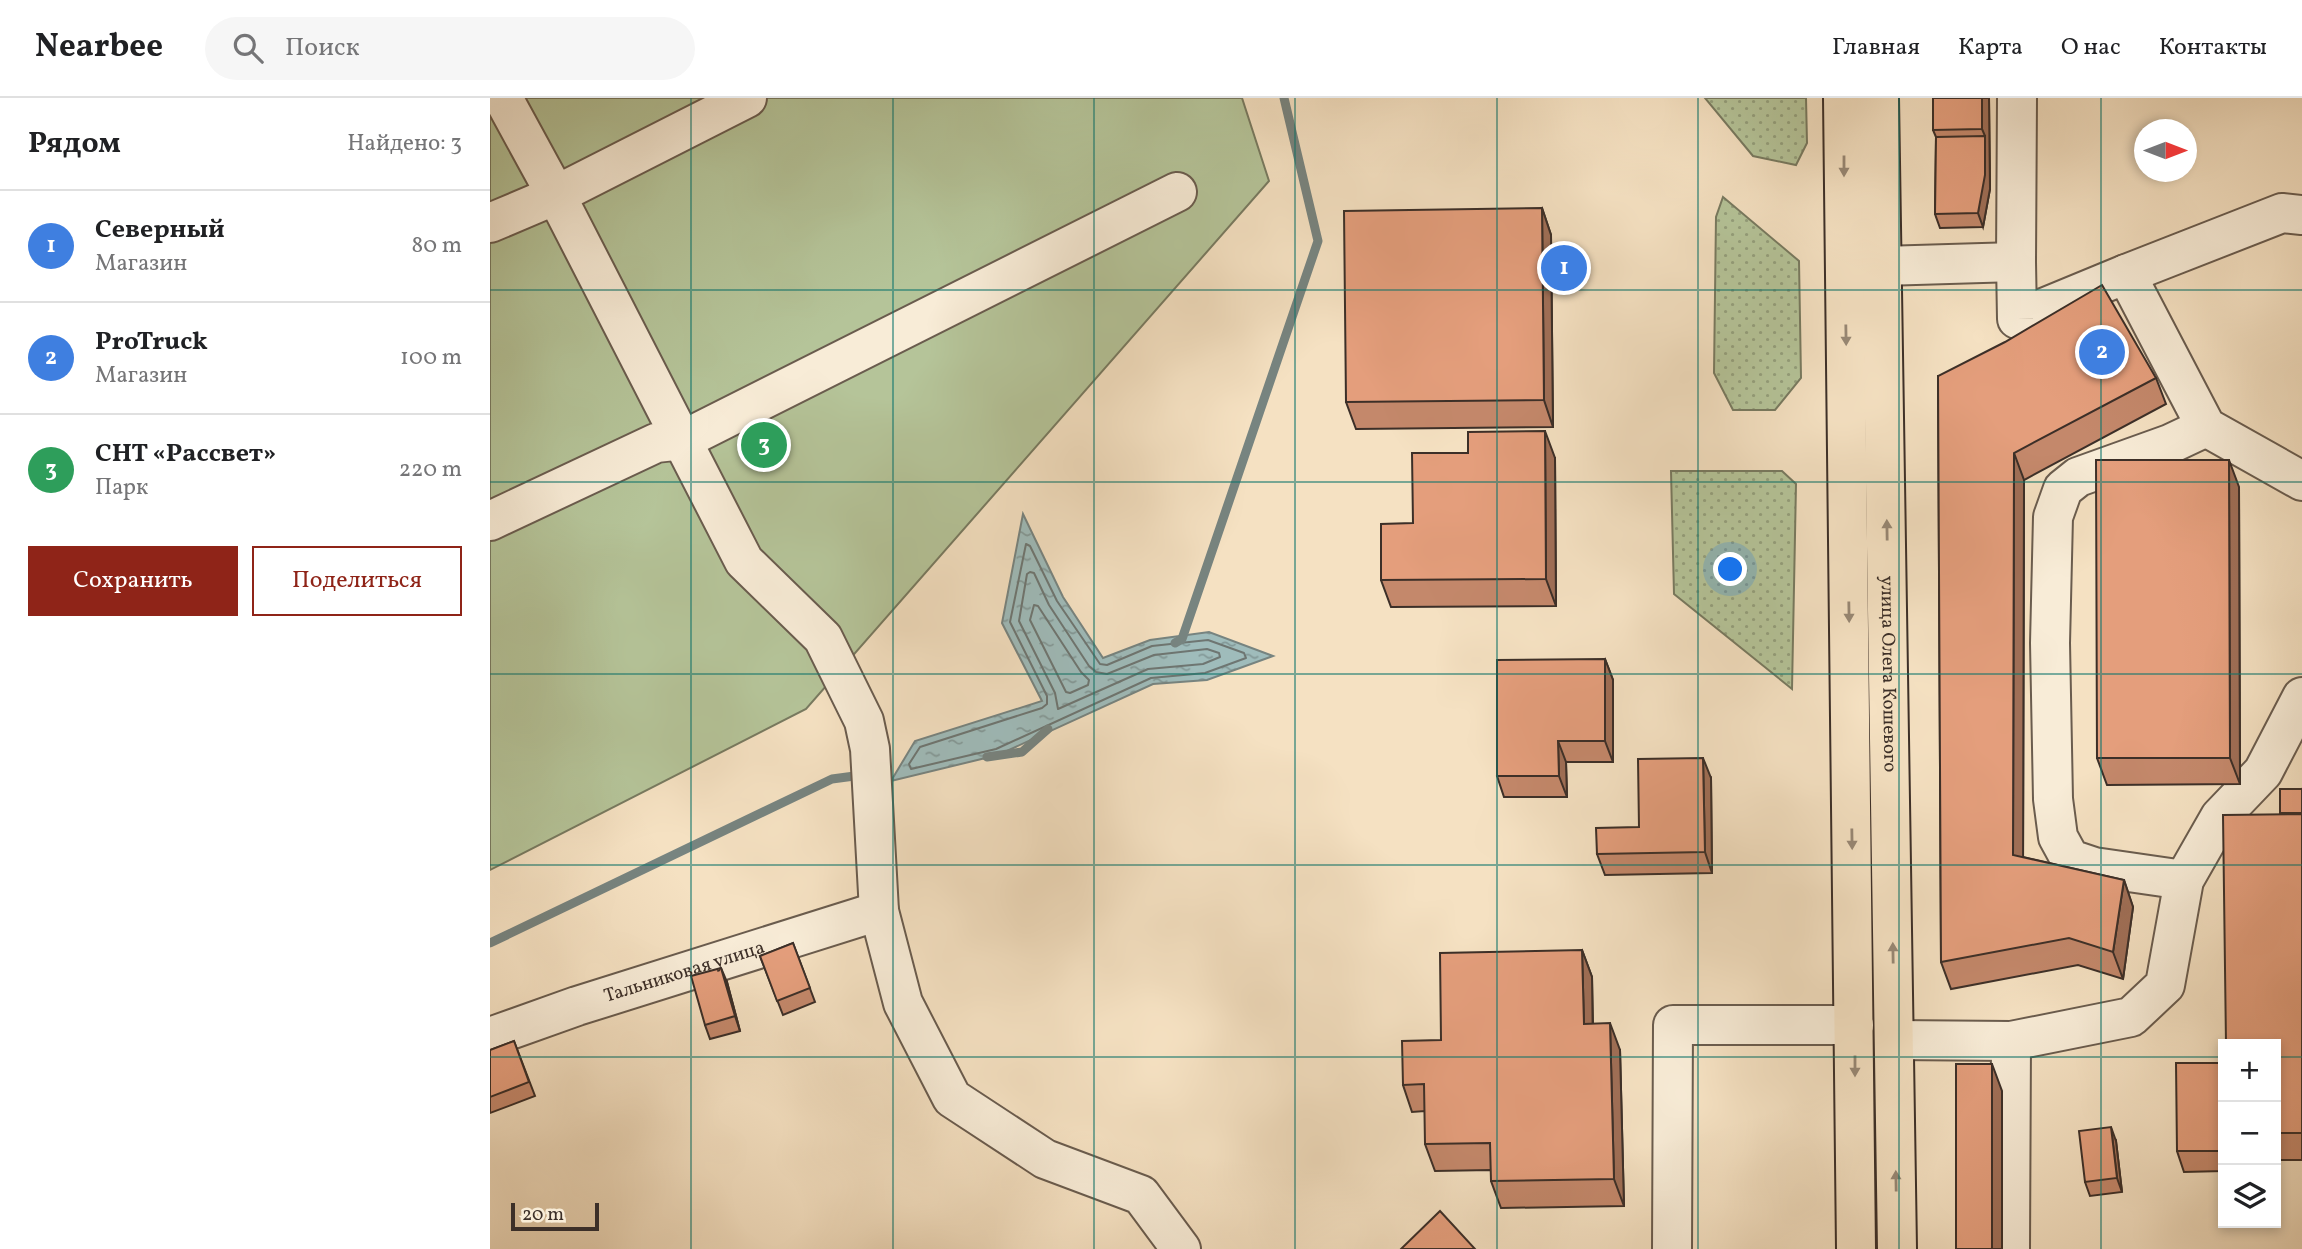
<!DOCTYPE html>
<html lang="ru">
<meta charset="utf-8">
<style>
body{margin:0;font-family:Vollkorn,serif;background:#f6f6f6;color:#202124}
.controls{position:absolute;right:21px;bottom:21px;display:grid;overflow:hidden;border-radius:0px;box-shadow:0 4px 10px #0003}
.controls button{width:63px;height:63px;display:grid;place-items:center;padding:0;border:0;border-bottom:2px solid #e0e0e0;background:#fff;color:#202124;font:35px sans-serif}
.compass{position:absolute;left:1644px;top:21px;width:63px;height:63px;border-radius:50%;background:#fff;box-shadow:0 4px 10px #0003;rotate:90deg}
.scale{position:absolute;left:21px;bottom:18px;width:88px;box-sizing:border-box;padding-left:7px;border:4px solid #3c2f28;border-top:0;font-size:19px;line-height:24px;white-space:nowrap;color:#3c2f28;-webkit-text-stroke:5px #f8ecd7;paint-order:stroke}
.you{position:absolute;left:1241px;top:472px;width:24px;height:24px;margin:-18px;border:5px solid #fff;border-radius:50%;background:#1a73e8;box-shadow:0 0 0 10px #1a73e833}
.badge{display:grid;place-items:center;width:46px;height:46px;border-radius:50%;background:#8f2418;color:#fff;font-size:23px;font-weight:700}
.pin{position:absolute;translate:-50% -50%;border:4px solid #fff;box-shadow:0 2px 7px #0006}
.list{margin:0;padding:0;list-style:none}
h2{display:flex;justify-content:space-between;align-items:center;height:91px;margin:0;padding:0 28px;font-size:30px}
h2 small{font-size:23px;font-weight:400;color:#757577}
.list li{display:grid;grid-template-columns:46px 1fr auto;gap:21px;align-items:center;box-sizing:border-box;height:112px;padding:0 28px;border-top:2px solid #e0e0e0}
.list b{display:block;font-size:26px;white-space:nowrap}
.list p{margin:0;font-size:23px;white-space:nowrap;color:#757577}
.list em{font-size:23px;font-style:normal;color:#757577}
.actions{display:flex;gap:14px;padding:21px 28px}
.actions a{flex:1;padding:16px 0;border:2px solid #8f2418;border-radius:0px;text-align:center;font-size:24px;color:#8f2418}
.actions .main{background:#8f2418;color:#fff}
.icon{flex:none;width:38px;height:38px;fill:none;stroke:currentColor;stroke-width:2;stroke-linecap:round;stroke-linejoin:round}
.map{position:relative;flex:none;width:1812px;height:1151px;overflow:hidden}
header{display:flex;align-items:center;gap:42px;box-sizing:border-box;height:98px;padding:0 35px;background:#fff;border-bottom:2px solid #e0e0e0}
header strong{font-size:33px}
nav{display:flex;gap:38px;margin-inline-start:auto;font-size:24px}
.search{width:490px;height:63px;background:#f6f6f6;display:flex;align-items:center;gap:18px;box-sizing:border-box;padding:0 24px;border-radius:38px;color:#757577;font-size:26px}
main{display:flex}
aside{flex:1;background:#fff}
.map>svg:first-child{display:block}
</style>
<header>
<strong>Nearbee</strong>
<div class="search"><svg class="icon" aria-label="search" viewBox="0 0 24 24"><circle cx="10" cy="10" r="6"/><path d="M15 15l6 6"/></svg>Поиск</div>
<nav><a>Главная</a><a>Карта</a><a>О нас</a><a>Контакты</a></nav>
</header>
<main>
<aside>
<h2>Рядом<small>Найдено: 3</small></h2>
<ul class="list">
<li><span class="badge" style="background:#3f7fe0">1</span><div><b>Северный</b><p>Магазин</p></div><em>80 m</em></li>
<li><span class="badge" style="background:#3f7fe0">2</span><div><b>ProTruck</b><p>Магазин</p></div><em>100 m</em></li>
<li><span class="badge" style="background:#2e9e5b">3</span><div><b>СНТ «Рассвет»</b><p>Парк</p></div><em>220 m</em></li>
</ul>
<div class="actions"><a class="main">Сохранить</a><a>Поделиться</a></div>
</aside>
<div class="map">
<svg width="1812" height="1151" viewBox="0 0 1812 1151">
<defs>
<pattern id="grass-dots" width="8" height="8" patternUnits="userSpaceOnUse" patternTransform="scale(1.75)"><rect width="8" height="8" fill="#b5c499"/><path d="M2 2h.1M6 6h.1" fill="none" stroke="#94a07d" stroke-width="1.8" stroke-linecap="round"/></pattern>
<pattern id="water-ripples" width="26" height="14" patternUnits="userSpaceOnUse" patternTransform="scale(1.75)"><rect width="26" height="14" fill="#9fbcbb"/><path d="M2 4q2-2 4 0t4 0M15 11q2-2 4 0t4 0" fill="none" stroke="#839998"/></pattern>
</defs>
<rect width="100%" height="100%" fill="#f5e1c2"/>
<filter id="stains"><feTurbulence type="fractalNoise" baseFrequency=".00286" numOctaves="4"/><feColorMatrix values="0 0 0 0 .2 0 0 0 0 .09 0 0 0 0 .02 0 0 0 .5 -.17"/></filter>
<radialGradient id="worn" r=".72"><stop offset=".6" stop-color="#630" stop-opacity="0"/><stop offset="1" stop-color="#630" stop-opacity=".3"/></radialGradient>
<!-- grass -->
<g fill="url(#grass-dots)" stroke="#787a60" stroke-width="2">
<polygon points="1215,0 1316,0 1317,45 1306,67 1263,58"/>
<polygon points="1233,99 1309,163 1311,280 1285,312 1243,312 1224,275 1226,119"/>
<polygon points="1181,373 1292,373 1306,386 1302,591 1184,496"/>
</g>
<!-- garden -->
<polygon fill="#b5c499" stroke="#787a60" stroke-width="2" points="0,0 752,0 779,83 316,611 0,772"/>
<!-- water -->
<polygon fill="url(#water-ripples)" stroke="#778480" stroke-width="2" points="533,416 573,499 613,560 660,542 719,534 783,558 717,582 663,586 508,657 401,683 425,643 552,603 512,525"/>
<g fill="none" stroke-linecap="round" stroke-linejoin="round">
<!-- shore -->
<g stroke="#6e7672" stroke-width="2">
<polygon points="536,446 540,448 567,503 610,566 617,567 662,548 718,542 754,555 756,560 715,575 661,580 506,651 421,671 419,666 430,649 552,610 557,606 557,598 520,524"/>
<polygon points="540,474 544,475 559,507 599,568 606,574 617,576 664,557 717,551 729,555 730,559 713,566 658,571 568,611 565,595 529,523 537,476"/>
<polygon points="544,507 548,508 591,574 599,582 598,587 580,595 576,594 540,522"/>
</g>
<!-- stream -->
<g stroke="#778480" stroke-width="9">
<polyline points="685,545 692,541 828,143 794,0"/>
<polyline points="497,659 532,654 558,631"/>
<polyline points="0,845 342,681 372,677"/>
</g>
<!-- minor casing -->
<g stroke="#6a5c4e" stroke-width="42">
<g id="minor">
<polyline points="13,0 66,97 254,463 333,540 374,623 380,651 389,813 413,905 462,1000 555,1061 651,1097 691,1151"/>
<polyline points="1527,0 1526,164 1527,221 1636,176 1716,329 1812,383"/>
<polyline points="0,125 66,97 257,0"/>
<polyline points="1392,168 1526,164"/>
<polyline points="1636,176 1792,115 1812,117"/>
<polyline points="0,423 166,345 193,342 687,94"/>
<polyline points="1694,782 1604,769 1580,761 1568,739 1563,701 1560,545 1563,419 1573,391 1588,379 1680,346 1716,329"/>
<path id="s1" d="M0,939L87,908L389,813"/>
<polyline points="1405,942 1521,943 1641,919 1675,887 1694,782 1730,719 1773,674 1812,599"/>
<polyline points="1182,1151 1183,927 1364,927"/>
<polyline points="1520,1151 1521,943"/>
</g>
</g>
<!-- major casing -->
<g stroke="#3c2f28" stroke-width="42">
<g id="major">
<polyline points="1353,0 1366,1151"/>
<path id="s2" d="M1389,0L1407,1151"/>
</g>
</g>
<!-- minor -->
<use href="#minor" stroke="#f8ecd7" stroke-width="38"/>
<!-- major -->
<use href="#major" stroke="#f5e1c2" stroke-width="38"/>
</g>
<!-- wall -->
<g fill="#c4886b" stroke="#3c2f28" stroke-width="2">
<polygon points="1443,0 1499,0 1500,91 1493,129 1450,130 1445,116 1446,39 1443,32"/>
<polygon points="1052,110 1061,137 1063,329 866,331 856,304"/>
<polygon points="1448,278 1666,280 1676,306 1534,382 1533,759 1634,782 1643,809 1633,881 1588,867 1461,891 1451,864"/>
<polygon points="978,355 1065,360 1066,508 901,509 891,482 923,425"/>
<polygon points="1749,389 1750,686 1617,687 1607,660"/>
<polygon points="1115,561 1123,582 1123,664 1076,664 1077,699 1014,699 1007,678"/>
<polygon points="1221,680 1222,775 1115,777 1107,756 1149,729"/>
<polygon points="1812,691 1812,1062 1786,1062 1786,946 1790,715"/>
<polygon points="303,845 325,904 293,917 270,858"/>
<polygon points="1092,852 1102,879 1103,926 1130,952 1134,1108 1011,1110 1001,1083 1001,1072 945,1073 935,1046 935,1013 922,1014 913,987"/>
<polygon points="237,884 250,933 220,941 215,927"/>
<polygon points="24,943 45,998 0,1015 0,952"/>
<polygon points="1733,965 1733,1073 1694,1074 1687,1053"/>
<polygon points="1626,1043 1632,1094 1600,1098 1595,1084"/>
</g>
<!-- shaded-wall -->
<g fill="#a06f57" stroke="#3c2f28" stroke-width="2">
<polygon points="1492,0 1499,0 1500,91 1493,129 1488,115 1495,38 1492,31"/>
<polygon points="1052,110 1061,137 1063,329 1054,302"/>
<polygon points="1055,333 1065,360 1066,508 1056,481"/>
<polygon points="1524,355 1534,382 1533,784 1523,757"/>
<polygon points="1739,362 1749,389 1750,686 1740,660"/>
<polygon points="1115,561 1123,582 1123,664 1115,643"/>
<polygon points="1068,643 1076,664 1077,699 1069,678"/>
<polygon points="1213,660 1221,680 1222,775 1215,754"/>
<polygon points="1634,782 1643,809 1633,881 1623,854"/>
<polygon points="1092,852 1102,879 1103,953 1094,926"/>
<polygon points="231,870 237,884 250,933 245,918"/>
<polygon points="1120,925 1130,952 1134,1108 1124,1081"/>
<polygon points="1502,966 1512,993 1512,1151 1502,1151"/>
<polygon points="1621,1029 1626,1043 1632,1094 1627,1080"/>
</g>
<!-- building -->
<g fill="#e49e7c" stroke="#3c2f28" stroke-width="2">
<polygon points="1443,0 1492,0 1492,31 1443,32"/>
<polygon points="1495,38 1495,77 1488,115 1445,116 1446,39"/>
<polygon points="1052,110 1054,302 856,304 854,113"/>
<polygon points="1612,187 1666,280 1524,355 1523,757 1634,782 1623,854 1579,840 1451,864 1448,278 1515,244"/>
<polygon points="1055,333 1056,481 891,482 891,426 923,425 922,355 978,355 978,334"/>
<polygon points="1606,362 1739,362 1740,660 1607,660"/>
<polygon points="1115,561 1115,643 1068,643 1069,678 1007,678 1007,562"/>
<polygon points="1213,660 1215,754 1107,756 1106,730 1149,729 1148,661"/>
<rect x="1790" y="691" width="22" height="24"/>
<polygon points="1812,716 1812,1035 1786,1035 1786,946 1736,946 1733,717"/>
<polygon points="303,845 320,890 287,903 270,858"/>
<polygon points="1092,852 1094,926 1120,925 1124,1081 1001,1083 1000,1045 935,1046 934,986 913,987 912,943 951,942 950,855"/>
<polygon points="231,870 245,918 215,927 201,878"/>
<polygon points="24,943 39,984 0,999 0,952"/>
<polygon points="1686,965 1733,965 1733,1053 1687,1053"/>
<rect x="1466" y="966" width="36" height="185"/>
<polygon points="1621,1029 1627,1080 1595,1084 1589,1033"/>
<polygon points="950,1113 985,1151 911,1151"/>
</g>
<!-- one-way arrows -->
<defs><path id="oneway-solid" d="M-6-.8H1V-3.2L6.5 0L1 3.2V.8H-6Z" transform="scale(1.75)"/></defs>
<g fill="#988875">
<use href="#oneway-solid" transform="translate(1354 68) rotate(90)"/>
<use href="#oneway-solid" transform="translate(1356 237) rotate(89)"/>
<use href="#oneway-solid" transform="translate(1397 432) rotate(-91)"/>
<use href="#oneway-solid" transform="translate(1359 514) rotate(89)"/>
<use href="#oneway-solid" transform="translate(1362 741) rotate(89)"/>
<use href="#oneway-solid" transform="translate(1403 855) rotate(-91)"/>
<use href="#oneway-solid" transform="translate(1365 968) rotate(90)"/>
<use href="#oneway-solid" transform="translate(1406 1083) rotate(-91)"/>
</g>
<!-- grid -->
<path fill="none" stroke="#0f766e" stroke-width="2" stroke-opacity="0.55" d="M201,0V1151M403,0V1151M604,0V1151M805,0V1151M1007,0V1151M1208,0V1151M1409,0V1151M1611,0V1151M0,192H1812M0,384H1812M0,576H1812M0,767H1812M0,959H1733M1786,959H1812"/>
<g text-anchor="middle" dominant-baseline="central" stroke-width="5" stroke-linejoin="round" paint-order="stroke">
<!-- street labels -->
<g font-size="19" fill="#3c2f28" stroke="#f8ecd7">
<text stroke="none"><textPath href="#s2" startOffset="576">улица Олега Кошевого</textPath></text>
<text stroke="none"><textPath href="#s1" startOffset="205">Тальниковая улица</textPath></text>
</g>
</g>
<rect width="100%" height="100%" filter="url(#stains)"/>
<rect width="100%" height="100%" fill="url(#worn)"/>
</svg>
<div class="controls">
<button>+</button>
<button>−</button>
<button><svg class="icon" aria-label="layers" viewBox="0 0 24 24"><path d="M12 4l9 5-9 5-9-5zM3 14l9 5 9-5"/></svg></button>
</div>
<svg class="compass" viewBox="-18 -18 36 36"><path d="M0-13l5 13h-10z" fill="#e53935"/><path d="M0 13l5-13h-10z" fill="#757577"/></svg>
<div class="scale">20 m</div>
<div class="you"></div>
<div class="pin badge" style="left:1074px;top:170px;background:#3f7fe0">1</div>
<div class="pin badge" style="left:1612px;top:254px;background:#3f7fe0">2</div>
<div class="pin badge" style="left:274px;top:347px;background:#2e9e5b">3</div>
</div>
</main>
